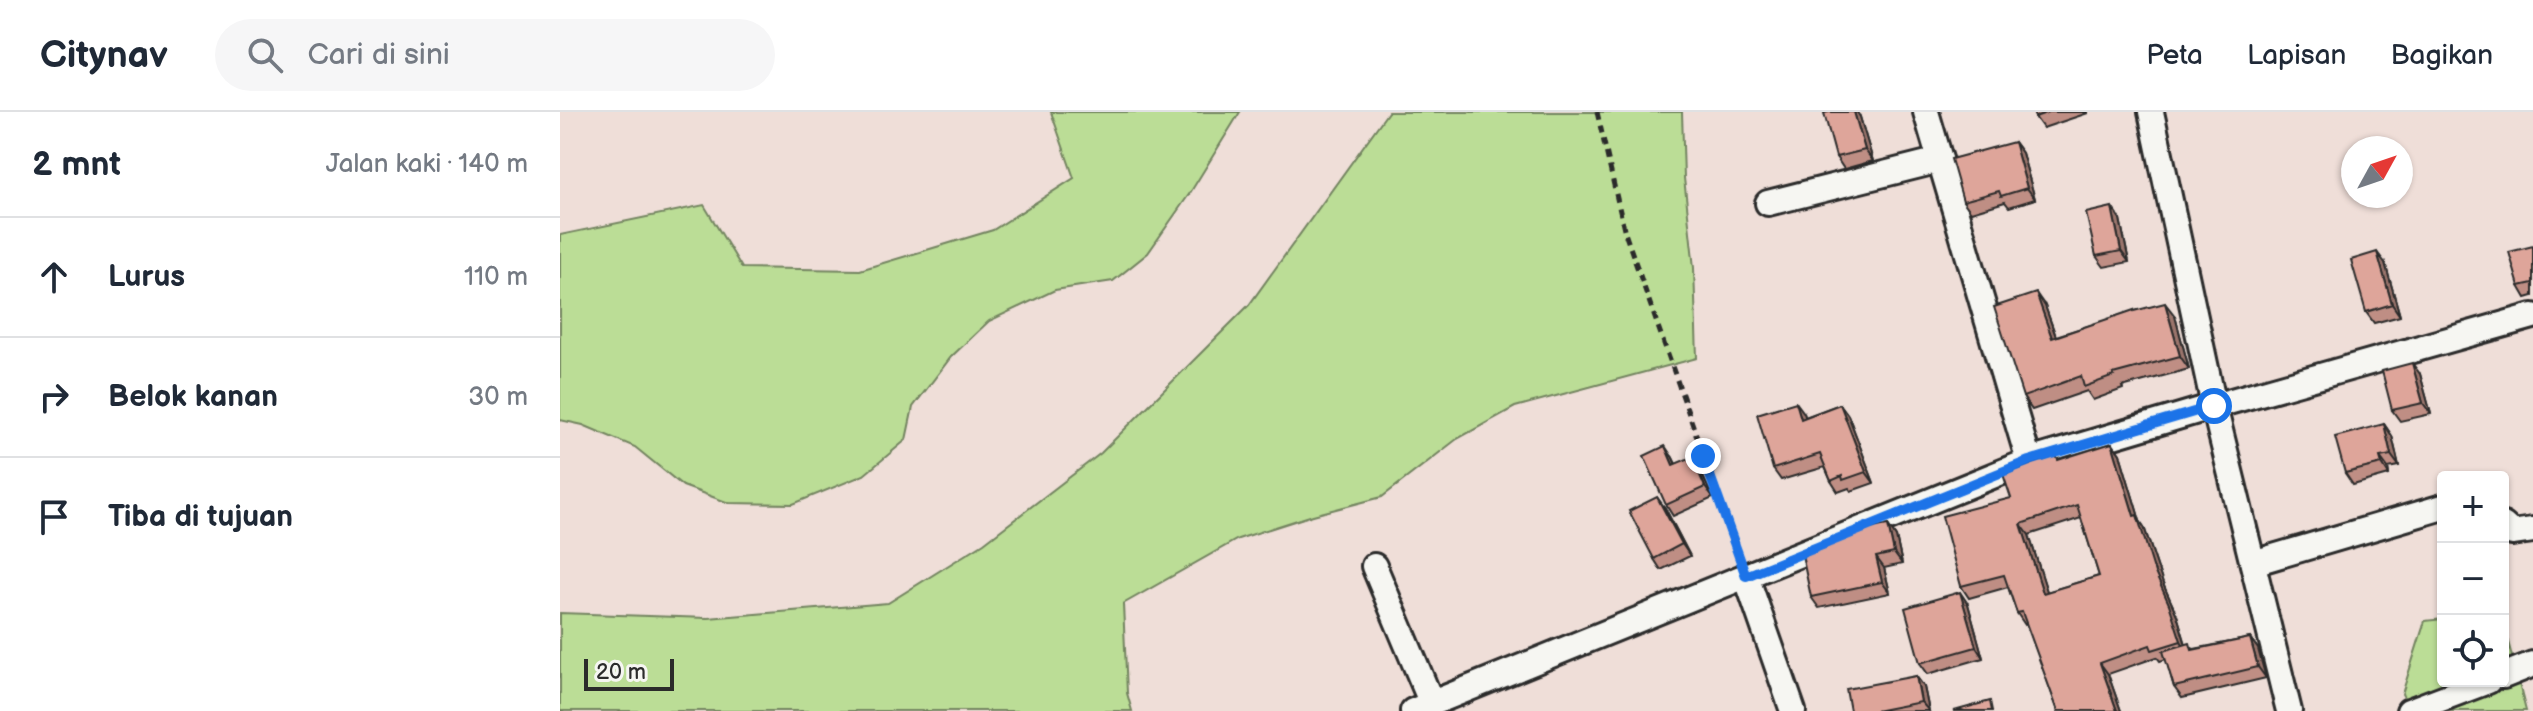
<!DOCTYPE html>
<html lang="id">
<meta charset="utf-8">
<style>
body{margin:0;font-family:"Balsamiq Sans",sans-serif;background:#f6f6f7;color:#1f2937}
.controls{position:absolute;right:24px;bottom:24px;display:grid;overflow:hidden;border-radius:8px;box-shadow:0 2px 6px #0004}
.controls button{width:72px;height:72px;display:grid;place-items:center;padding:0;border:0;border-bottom:2px solid #e0e1e3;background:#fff;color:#1f2937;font:40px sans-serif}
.compass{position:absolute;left:1781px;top:24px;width:72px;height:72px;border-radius:50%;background:#fff;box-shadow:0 2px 6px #0004;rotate:50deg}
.scale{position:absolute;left:24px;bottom:20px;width:90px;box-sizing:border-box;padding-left:8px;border:4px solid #2b2b2b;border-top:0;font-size:22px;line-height:28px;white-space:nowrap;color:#2b2b2b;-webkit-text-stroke:6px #f6f6f2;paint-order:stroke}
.stop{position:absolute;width:24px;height:24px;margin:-18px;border:6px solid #1a73e8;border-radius:50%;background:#fff}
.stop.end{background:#1a73e8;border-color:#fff;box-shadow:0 2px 8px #0008}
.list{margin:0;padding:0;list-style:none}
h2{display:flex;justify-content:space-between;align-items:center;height:104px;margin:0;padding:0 32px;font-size:34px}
h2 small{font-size:26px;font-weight:400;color:#747a83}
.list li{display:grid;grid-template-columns:52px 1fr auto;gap:24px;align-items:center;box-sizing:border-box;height:120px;padding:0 32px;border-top:2px solid #e0e1e3}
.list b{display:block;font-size:30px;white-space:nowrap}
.list em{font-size:26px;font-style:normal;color:#747a83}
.icon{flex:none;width:44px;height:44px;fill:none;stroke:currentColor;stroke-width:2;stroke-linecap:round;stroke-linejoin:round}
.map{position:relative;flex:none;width:1973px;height:599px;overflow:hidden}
header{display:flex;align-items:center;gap:48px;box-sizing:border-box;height:112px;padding:0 40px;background:#fff;border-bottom:2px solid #e0e1e3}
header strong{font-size:38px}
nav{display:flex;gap:44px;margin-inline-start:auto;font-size:28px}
.search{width:560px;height:72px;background:#f6f6f7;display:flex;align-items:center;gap:20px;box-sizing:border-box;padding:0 28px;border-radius:44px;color:#747a83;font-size:30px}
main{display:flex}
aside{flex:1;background:#fff}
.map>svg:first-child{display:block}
</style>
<header>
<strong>Citynav</strong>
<div class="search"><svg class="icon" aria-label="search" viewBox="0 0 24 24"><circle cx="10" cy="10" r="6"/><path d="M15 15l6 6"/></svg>Cari di sini</div>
<nav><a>Peta</a><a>Lapisan</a><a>Bagikan</a></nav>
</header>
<main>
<aside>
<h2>2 mnt<small>Jalan kaki · 140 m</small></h2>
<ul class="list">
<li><svg class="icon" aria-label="ahead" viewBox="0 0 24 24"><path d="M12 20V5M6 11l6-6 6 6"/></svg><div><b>Lurus</b></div><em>110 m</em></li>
<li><svg class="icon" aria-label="right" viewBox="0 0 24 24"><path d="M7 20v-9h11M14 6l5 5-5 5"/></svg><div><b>Belok kanan</b></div><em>30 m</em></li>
<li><svg class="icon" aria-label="arrive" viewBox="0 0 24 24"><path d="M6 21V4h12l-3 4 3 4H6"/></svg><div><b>Tiba di tujuan</b></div></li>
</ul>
</aside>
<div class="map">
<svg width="1973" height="599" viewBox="0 0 1973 599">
<rect width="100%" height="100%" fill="#efded8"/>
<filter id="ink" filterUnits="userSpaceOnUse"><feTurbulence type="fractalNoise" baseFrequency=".0125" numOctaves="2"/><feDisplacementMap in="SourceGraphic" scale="16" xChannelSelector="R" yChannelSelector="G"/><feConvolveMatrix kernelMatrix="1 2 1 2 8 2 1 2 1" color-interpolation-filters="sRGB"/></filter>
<g filter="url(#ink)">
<!-- green -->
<g fill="#bbdd96" stroke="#738460" stroke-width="2">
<polygon points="491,0 680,0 630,81 588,141 553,169 495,178 429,209 391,245 353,295 346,328 304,363 233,392 169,391 123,374 75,335 23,313 0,308 0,123 144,93 182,156 300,158 433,118 514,66"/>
<polygon points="828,0 1122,0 1124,66 1134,156 1137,246 955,295 897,327 822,385 753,403 678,427 563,492 567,581 572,599 0,599 0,501 148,506 328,491 424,431 541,341 689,193"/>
<polygon points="1883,507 1883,569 1943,569 1943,510 1966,599 1852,599 1842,582 1865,509"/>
</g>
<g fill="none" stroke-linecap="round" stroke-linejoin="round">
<!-- street casing -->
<g stroke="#2b2b2b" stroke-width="30">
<g id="street">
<polyline points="1366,0 1469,349"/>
<polyline points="1591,0 1654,294 1729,599"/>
<polyline points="1208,91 1380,48"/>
<polyline points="1943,413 1952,421 1973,418"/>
<polyline points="1693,451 1883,395"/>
<polyline points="814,454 872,592"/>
<polyline points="1186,464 1233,599"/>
<polyline points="1943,564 1973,552"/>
<polyline points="853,599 1469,349 1654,294 1973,204"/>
<polyline points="1849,599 1928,569"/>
</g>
</g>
<!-- path -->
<polyline stroke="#2b2b2b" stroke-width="5" stroke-dasharray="8 6" stroke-linecap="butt" points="1037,0 1065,121 1178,441"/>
<!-- street -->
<use href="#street" stroke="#f6f6f2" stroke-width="24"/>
</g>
<!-- wall -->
<g fill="#bf8e84" stroke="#2b2b2b" stroke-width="2" fill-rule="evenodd">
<polygon points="1473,0 1528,0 1528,1 1483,16 1475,5"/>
<polygon points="1300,5 1313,49 1284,57 1276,45"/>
<polygon points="1454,30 1462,41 1475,87 1449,95 1445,90 1411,100 1403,89"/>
<polygon points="1560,107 1569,150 1544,155 1536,144"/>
<polygon points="1973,134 1973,184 1966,186 1959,174"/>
<polygon points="1825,151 1840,204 1814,211 1806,200"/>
<polygon points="1485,194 1496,224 1575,199 1615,204 1629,257 1562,275 1563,277 1533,288 1527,279 1472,298 1463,285"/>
<polygon points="1860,262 1871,302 1840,309 1832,298"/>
<polygon points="1280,292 1288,303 1314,371 1291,379 1289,376 1278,380 1271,369 1265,355 1221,368 1213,357 1244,301 1245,305"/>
<polygon points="1824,312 1832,324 1839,354 1828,356 1829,363 1793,373 1785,361"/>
<path d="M1552,331L1560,342L1580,409L1584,415L1603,472L1617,503L1626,532L1634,537L1690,526L1698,537L1706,566L1622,586L1614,575L1606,547L1600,549L1597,545L1548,562L1561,599H1498L1467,512L1465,513L1457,501L1448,475L1409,486L1401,474L1451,386L1499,347ZM1521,406L1539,464L1487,480L1469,423Z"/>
<polygon points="1113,346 1116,352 1139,356 1153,386 1113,404 1106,393"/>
<polygon points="1105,396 1130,444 1101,458 1094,447"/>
<polygon points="1328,413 1336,425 1342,452 1324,456 1330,481 1259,496 1251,485"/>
<polygon points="1408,492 1423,546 1368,562 1360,551"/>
<polygon points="1356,564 1364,575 1369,599 1290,599"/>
</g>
<!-- shaded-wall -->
<g fill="#9b746c" stroke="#2b2b2b" stroke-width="2">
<polygon points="1294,0 1297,0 1300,5 1313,49 1305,38"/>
<polygon points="1454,30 1462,41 1475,87 1467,76"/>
<polygon points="1552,95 1560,107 1569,150 1561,139"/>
<polygon points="1817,140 1825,151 1840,204 1832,192"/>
<polygon points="1476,181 1485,194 1501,239 1492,226"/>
<polygon points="1605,191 1615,204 1629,257 1620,244"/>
<polygon points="1852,251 1860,262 1871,302 1863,291"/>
<polygon points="1236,290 1244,301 1249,318 1241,307"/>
<polygon points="1280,292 1288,303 1314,371 1306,360"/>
<polygon points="1824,312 1832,324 1839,354 1831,343"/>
<polygon points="1552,331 1560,342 1580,409 1584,415 1603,472 1617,503 1628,540 1621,529 1595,461 1574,404"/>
<polygon points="1105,334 1113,346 1121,364 1113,353"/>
<polygon points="1132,345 1139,356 1153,386 1145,375"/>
<polygon points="1820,345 1828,356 1829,363 1822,352"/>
<polygon points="1097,385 1105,396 1130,444 1122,432"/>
<polygon points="1461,412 1469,423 1491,492 1483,481"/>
<polygon points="1328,413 1336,425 1342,452 1334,441"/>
<polygon points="1316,445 1324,456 1330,481 1322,470"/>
<polygon points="1400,480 1408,492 1423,546 1416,535"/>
<polygon points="1690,526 1698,537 1706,566 1698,555"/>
<polygon points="1540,551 1548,562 1561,599 1557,599"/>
<polygon points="1356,564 1364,575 1369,599 1361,590"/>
</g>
<!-- building -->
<g fill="#dea59a" stroke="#2b2b2b" stroke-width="2" fill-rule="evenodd">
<polygon points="1269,0 1294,0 1305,38 1276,45 1264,1"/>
<polygon points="1473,0 1489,0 1475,5"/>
<polygon points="1454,30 1467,76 1441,84 1439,79 1403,89 1391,47"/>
<polygon points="1552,95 1561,139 1536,144 1526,101"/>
<polygon points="1973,134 1973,171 1959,174 1949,140"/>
<polygon points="1817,140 1832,192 1806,200 1791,148"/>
<polygon points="1476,181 1492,226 1574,198 1574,199 1605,191 1620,244 1553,262 1554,264 1524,275 1521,264 1463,285 1434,195"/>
<polygon points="1852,251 1863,291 1832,298 1822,259"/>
<polygon points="1236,290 1241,307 1280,292 1306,360 1283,368 1282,364 1271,369 1260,342 1213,357 1197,302"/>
<polygon points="1824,312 1831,343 1820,345 1822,352 1785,361 1775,325"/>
<path d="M1552,331L1574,404L1577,403L1595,461L1609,492L1621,529L1592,538L1590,533L1540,551L1557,599H1498L1462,500L1457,501L1444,463L1401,474L1382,404L1451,386L1443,362L1496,343L1498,348ZM1517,393L1539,464L1483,481L1461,412Z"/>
<polygon points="1105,334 1113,353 1132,345 1145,375 1106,393 1084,344"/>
<polygon points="1097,385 1122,432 1094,447 1069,399"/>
<polygon points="1328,413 1334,441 1316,445 1322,470 1251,485 1242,443 1305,417"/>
<polygon points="1400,480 1416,535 1360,551 1345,496"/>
<polygon points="1690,526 1698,555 1614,575 1603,539 1630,531 1632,538"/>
<polygon points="1356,564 1361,590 1315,599 1290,599 1286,577"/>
<polygon points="1430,589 1432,599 1394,599"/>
</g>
</g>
<g fill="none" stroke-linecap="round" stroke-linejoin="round" filter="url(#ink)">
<!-- route -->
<polyline stroke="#1a73e8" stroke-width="10" points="1143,344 1186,464 1469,349 1654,294"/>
</g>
</svg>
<div class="controls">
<button>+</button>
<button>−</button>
<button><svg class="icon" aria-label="locate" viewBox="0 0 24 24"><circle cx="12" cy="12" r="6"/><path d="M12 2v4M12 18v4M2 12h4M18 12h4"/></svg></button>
</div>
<svg class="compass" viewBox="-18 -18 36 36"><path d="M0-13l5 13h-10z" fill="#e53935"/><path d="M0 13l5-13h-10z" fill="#747a83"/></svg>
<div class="scale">20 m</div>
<div class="stop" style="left:1654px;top:294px"></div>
<div class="stop end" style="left:1143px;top:344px"></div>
</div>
</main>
